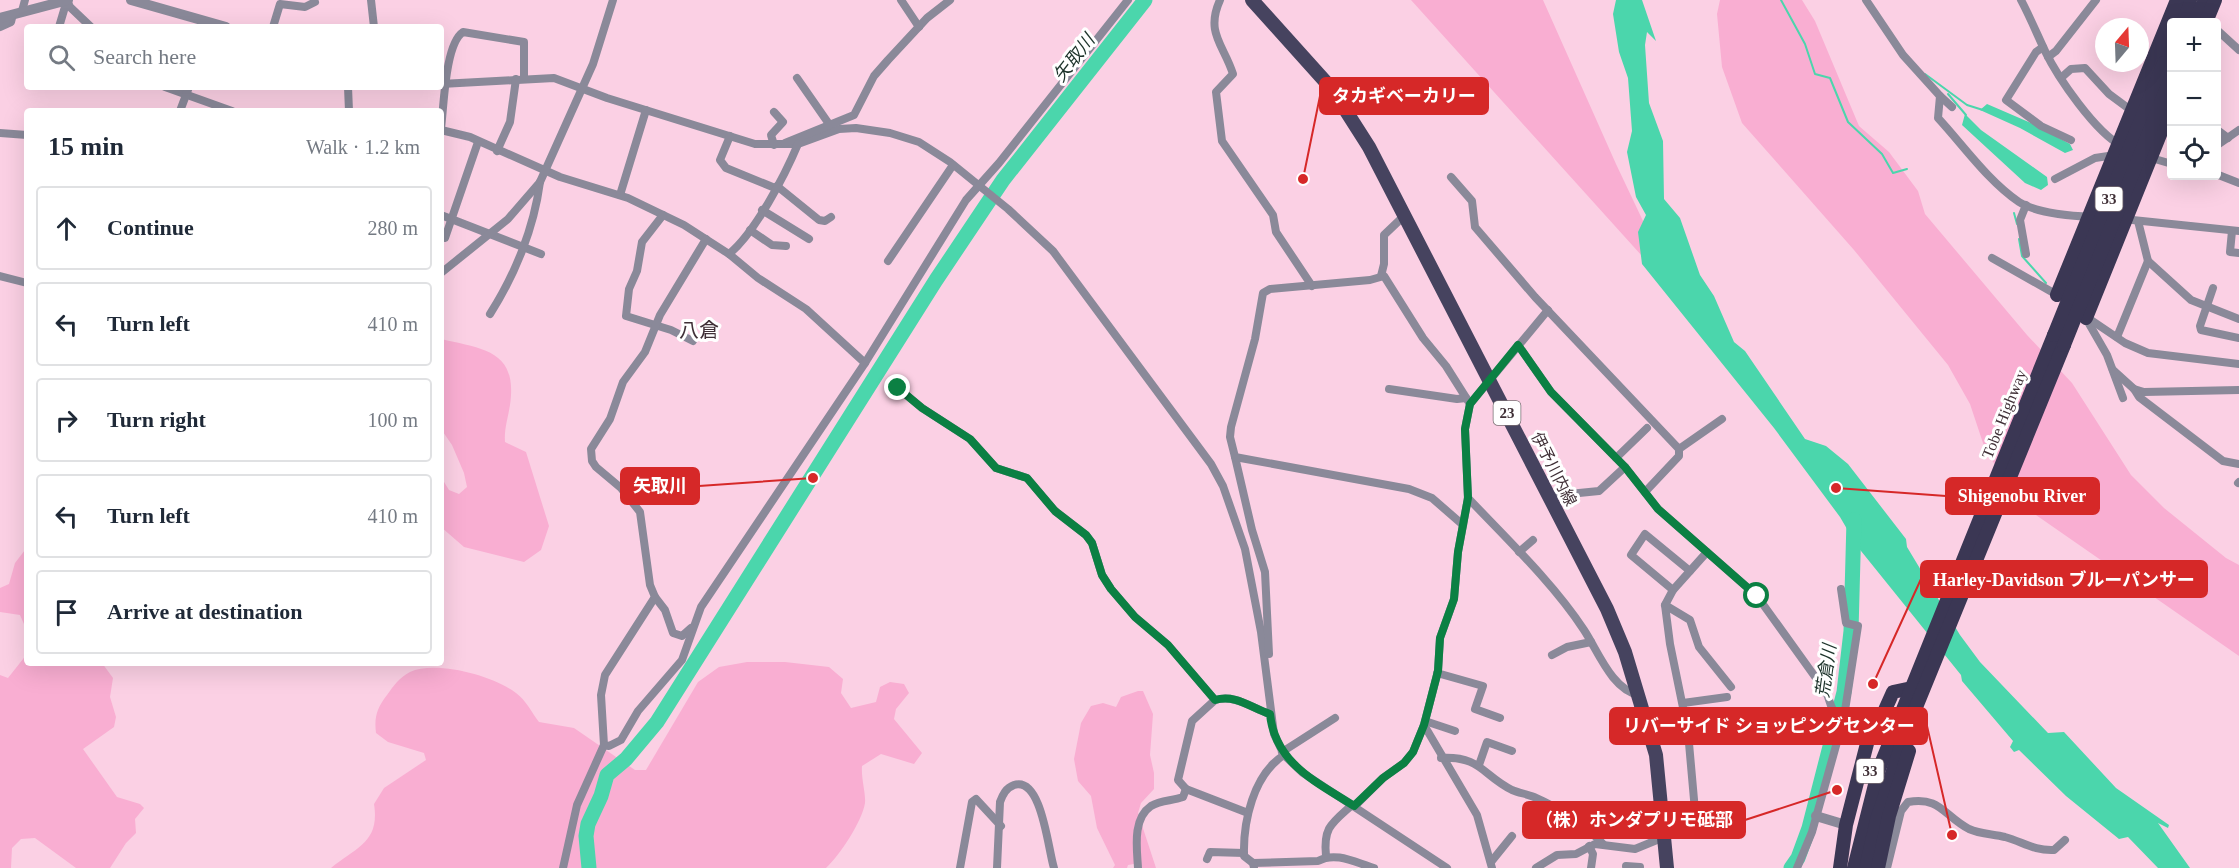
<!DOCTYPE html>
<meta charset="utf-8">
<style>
body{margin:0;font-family:"Times New Roman","Noto Sans JP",serif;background:#f6f6f7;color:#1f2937}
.controls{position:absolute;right:18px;top:18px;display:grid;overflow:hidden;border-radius:6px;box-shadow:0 6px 24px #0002}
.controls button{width:54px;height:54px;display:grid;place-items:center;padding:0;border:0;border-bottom:2px solid #e0e1e3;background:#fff;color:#1f2937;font:30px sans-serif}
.compass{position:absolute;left:2095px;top:18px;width:54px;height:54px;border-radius:50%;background:#fff;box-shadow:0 6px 24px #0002;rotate:19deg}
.stop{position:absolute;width:18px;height:18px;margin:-14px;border:4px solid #0b8043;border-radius:50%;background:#fff}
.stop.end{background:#0b8043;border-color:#fff;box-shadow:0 2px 6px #0008}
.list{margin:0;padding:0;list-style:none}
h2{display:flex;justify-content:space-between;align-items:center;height:78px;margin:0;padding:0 24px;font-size:26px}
h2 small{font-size:20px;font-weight:400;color:#747a83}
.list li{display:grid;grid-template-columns:39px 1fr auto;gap:18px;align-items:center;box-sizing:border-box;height:84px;margin:0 12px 12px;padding:0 12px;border:2px solid #e0e1e3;border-radius:6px}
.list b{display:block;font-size:22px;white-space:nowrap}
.list em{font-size:20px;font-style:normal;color:#747a83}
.icon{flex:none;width:33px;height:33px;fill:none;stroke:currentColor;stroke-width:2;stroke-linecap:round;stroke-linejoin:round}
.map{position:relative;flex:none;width:2239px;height:868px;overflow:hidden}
.search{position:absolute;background:#fff;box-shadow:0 6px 24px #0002;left:24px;top:24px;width:420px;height:66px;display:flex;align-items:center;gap:15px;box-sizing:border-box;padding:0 21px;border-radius:6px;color:#747a83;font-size:22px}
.panel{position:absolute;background:#fff;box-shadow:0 6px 24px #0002;left:24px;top:108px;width:420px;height:558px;border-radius:6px}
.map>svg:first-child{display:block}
</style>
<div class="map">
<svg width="2239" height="868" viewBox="0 0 2239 868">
<rect width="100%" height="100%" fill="#fbd0e4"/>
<!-- green -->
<g fill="#f9aed2">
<polygon points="1411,0 1543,0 1616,164 1679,297"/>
<polygon points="1720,0 1802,0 1815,21 1859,126 1889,152 1918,191 1925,214 2027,335 2072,383 2131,475 2164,508 2226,558 2239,565 2239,656 2026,508 1986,452 1970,404 1948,365 1854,250 1742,123 1722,67 1717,14"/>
<path d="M441,339C483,349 518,350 510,405C508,418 504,429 505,442L526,452L549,526L541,550L524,562L464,547L441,527V477L449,490L459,494L467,487L464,473L452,445L441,429Z"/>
<polygon points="25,550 27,551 27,631 20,615 0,612 0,588 9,584 15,563"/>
<polygon points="27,654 27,663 102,663 113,678 110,697 116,717 114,727 83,749 117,797 140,804 144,808 135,819 136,833 126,843 110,868 76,868 35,838 21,839 12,848 11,868 0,868 0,675 8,678"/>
<path d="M747,662H785L829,667L843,679L841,693L851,708L876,702L880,687L890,682L904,684L909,693L896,709L894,719L922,753L914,764L881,754L862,766C861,778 866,794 865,803C862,822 839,856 826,868H331C357,847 380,842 374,804L384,788L426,760L424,753L388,742L376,733C374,717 377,708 387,695C394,685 399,678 410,672C436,660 494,676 516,693C526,700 532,713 539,722L574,728L635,770H646L698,682L719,667Z"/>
<polygon points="1138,691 1143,691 1153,714 1150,755 1154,773 1154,789 1141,803 1138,813 1156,868 1142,868 1140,863 1128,865 1127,868 1113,868 1115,865 1097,828 1091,796 1078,781 1074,759 1081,723 1091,706 1103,703 1116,707 1121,697"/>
</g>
<!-- water -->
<g fill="#4bd6ac">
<polygon points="1616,0 1642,0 1656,41 1647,32 1645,45 1649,103 1663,141 1664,199 1680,218 1700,275 1714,296 1734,342 1745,351 1805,439 1826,446 1848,464 1906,539 1907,547 1960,635 1980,662 2048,733 2064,732 2116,788 2169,825 2168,828 2158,823 2190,868 2158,868 2128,837 2119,839 2066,796 2019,750 2014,752 2010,747 2013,741 1962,681 1961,675 1857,546 1840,517 1774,428 1642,264 1638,232 1646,215 1636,197 1627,152 1632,131 1628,78 1619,52 1613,14"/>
<polygon points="1987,104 2031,123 2070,144 2073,150 2065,153 2020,128 1980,110"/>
<polygon points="1965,114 1981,130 2047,177 2048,185 2041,190 2025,183 1962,125"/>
</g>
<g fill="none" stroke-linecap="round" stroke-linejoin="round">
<!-- stream -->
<g stroke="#4bd6ac" stroke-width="2">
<polyline points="1781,0 1805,44 1815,74 1830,78 1848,122 1882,154 1893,173 1907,169"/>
<polyline points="1925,74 1967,105 1983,110"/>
<polyline points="1948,94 1966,115"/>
<polyline points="2014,213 2017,224"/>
<polyline points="2019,239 2022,256 2046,283"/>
</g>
<!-- river -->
<g stroke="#4bd6ac" stroke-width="15">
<polyline points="589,868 586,836 588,824 601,796 607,775 626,759 657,722 936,280 1003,180 1145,0"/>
<polyline points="1791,868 1798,858 1809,828 1844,692 1851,631 1854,520"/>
</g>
<!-- minor -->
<g stroke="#8a8999" stroke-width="8">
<polyline points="371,0 374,27"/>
<polyline points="901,0 919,27"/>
<path d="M1220,0C1205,33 1224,45 1233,74L1216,92L1222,141L1273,215L1276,232L1312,286"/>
<path d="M1866,0L1903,55L1940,96L1938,118C1963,145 1988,181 2019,202C2036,213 2072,216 2092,217"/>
<path d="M2021,0C2030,17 2037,34 2045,51C2058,78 2096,133 2122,146"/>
<polyline points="22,11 25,0"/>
<polyline points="0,27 11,22 13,14"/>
<polyline points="59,27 67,0 70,7 91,27"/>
<polyline points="273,27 280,4 305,7 315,2"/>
<polyline points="2216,29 2239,50"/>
<polyline points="2043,47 2036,52 2006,100 2041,126 2071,140"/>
<polyline points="2048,57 2056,51 2096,0"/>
<polyline points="2062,77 2071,69 2085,68 2109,94 2132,111"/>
<polyline points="797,78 829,124"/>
<polyline points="441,84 554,78 607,98 755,144 798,144 839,129 856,128 890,133 919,142 950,162 1008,209 1053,251 1211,464 1223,486 1245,549 1261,632 1274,734 1284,755 1303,773 1447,868"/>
<polyline points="165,87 232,111"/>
<polyline points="348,87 349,111"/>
<polyline points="1940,96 1952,107"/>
<polyline points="180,111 189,87"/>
<path d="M441,128C444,106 445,44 463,32L524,42V78"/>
<polyline points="2216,129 2228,138"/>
<polyline points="441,130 470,137 560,177 628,198 684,225 729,254 758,278 806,309 865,363"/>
<polyline points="0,133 27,135"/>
<polyline points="730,136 720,160 726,168 775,188"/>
<polyline points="785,143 854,115 874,76 888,60 927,18 950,0"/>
<polyline points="774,145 771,135 783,122 774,112"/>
<polyline points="2216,146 2239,130"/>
<polyline points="497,151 510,122 516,79"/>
<polyline points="2148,157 2172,164"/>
<polyline points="2216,174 2239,183"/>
<polyline points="1451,177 1472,201 1475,227 1535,297 1679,449 1722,419"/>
<polyline points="2055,179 2095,158 2115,155"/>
<polyline points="777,186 819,220 825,221 831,217"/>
<polyline points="620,195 646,110"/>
<polyline points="2026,205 2020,220 2026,254"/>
<polyline points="762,210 809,239"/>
<polyline points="441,215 541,254"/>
<polyline points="663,215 642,242 637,271 629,289 626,316 671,330 693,341"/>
<polyline points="2123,219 2239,231"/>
<polyline points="2138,221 2148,261 2191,300 2239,319"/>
<polyline points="750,230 772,245 786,246"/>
<polyline points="2232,231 2230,252 2239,253"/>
<polyline points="445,238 478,142"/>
<polyline points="706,239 660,315 645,352 623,382 610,419 591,449 592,461 596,467 621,488 640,512 650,585 655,597 605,675 601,695 604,745 609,746 621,740 638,711 682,660 701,607 865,363 966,200 999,163 1128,0"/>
<path d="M729,254C755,233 785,175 798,144"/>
<polyline points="1992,258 2059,296"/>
<polyline points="888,261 953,165"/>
<polyline points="441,273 508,219 540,182 593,64 613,0"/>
<polyline points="0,276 27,283"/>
<polyline points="1381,276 1384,264 1384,235 1405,215"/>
<polyline points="2213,288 2200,326 2201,330 2239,338"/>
<path d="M490,314C515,275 534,228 540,182"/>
<polyline points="2084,315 2107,355 2123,398"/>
<polyline points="2088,318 2125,343 2148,353 2239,364"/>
<polyline points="2117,337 2148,261"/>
<path d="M1518,345L1551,392L1625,467L1658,509L1757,596L1826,692C1832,704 1829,712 1844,717"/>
<polyline points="2113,370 2134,389 2144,392 2239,390"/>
<polyline points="898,388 922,408 970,439 996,468 1027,478 1055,511 1086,535 1092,543 1102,575 1111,589 1135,617 1168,645 1215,700 1192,721 1178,780 1186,789"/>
<polyline points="1389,389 1457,399 1466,398"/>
<polyline points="2134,389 2139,397 2223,461 2239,464"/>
<polyline points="1235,457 1252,530 1265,572 1269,654"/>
<polyline points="1616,458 1647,428"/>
<polyline points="2238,483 2239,482"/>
<polyline points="1645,492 1679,456 1679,449"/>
<polyline points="1549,496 1599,491 1625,467"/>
<path d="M1468,498C1506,538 1554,584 1584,630C1598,651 1612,690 1639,695"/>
<polyline points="1463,525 1432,498 1409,489 1235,457 1230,437 1231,427 1255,339 1263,293 1270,289 1370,280 1384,276 1423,338 1446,366 1470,404"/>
<polyline points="1519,552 1533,540"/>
<polyline points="1673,590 1631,555 1645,534 1690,571"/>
<polyline points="655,597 665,610 673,633 682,636 691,628"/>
<polyline points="1665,605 1690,620 1699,647 1731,687"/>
<polyline points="1552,655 1567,647 1591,642"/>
<polyline points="1437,673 1483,686 1475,709 1500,718"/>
<path d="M1215,700C1236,694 1251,708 1270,714"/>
<polyline points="1683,703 1727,697"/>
<polyline points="1425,721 1455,731"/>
<polyline points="1424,725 1477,815 1492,868"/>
<polyline points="1282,752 1335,718"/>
<path d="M1441,758C1481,756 1482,775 1512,790C1519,793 1527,794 1534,797C1559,808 1585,825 1603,844"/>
<polyline points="1479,765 1487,742 1512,751"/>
<polyline points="1355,806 1383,778 1404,763 1413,752 1424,725 1438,671 1440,638 1454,599 1458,552 1468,498 1465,429 1470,404 1548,310"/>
<polyline points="1675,833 1696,822 1688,732 1670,644 1665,605 1673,590 1707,552"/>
<polyline points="1589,846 1593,854 1591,868"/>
<path d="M1326,856C1323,827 1332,823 1352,805"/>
<polyline points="1207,859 1210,852 1244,853"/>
<polyline points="1491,862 1512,836"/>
<path d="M1253,863L1318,861C1336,851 1356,863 1374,868"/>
<polyline points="1626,866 1640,867"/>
<polyline points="563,868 577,805 604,745"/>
<polyline points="960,868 972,802 976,799 1001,826"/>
<path d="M997,868L1000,802C1003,794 1006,788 1014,785C1042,776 1048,850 1054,868"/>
<path d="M1138,868C1137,849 1132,819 1151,806C1161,800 1172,801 1183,797L1186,789L1248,813"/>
<path d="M1254,868L1253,863L1244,856C1243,822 1253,775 1284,755"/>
<polyline points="1536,868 1557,855 1576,854 1595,844 1635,849 1657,840"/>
<polyline points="1797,868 1812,832 1844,717 1858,626 1846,623 1841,589"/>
<path d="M1887,868L1901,811L1908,802C1940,796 1944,816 1969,829C1980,834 1993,834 2005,837C2023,842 2034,851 2054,850L2065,840"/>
</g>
<!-- tertiary -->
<g stroke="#8a8999" stroke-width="10">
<polyline points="131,0 226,27"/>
<polyline points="0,18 68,0"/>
<polyline points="1816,816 1846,825"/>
</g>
<!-- primary -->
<polyline stroke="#46435f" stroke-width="14" points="1252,0 1332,89 1369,147 1607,609 1625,652 1656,755 1667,868"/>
<!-- trunk -->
<g stroke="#3b3754" stroke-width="14">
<polyline points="2181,22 2190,0"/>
<polyline points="2194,22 2205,0"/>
<polyline points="2206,22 2215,0"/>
<polyline points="2164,63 2172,44"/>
<polyline points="2057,295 2177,0"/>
<polyline points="2086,318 2172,105"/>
<polyline points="1840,868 1846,825 1870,732 1880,721 1893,692 1907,689"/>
<polyline points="1854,868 1879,769 2054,335"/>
<polyline points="1866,868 1877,820 1905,734 2064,345"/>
<polyline points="1878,868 1889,816 1909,751"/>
</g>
<!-- trunk-bridge -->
<g stroke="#3b3754" stroke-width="14">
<polyline points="2054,335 2164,63"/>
<polyline points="2064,345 2172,75"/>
</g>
</g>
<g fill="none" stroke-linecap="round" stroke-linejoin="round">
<!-- route -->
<path stroke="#0b8043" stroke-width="8" d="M898,388L922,408L970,439L996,468L1027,478L1055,511L1086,535L1092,543L1102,575L1111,589L1135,617L1168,645L1215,700C1236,694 1251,708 1270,714C1275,764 1317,782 1354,806L1383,778L1404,763L1413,752L1424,725L1438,671L1440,638L1454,599L1458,552L1468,498L1465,429L1470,404L1518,345L1551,392L1625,467L1658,509L1757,596"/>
</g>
<g text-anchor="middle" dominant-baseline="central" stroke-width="6" stroke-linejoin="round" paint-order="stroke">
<!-- shield labels -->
<g fill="#fff" stroke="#796e73" stroke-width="1.5">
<rect x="2095.5" y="187" width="27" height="24" rx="4.5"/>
<rect x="1493.5" y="401" width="27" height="24" rx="4.5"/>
<rect x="1856.5" y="759" width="27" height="24" rx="4.5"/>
</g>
<g font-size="15" font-weight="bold" fill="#403037">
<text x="2109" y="199">33</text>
<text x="1507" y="413">23</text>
<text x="1870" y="771">33</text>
</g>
<!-- street labels -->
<g font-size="16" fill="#403037" stroke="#fff">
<text transform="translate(2004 414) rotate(-68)">Tobe Highway</text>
<text transform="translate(1554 469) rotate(63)">伊予川内線</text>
</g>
<!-- water labels -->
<g font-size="18" font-style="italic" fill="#1c322a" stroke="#fff">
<text transform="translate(1074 58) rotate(-52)">矢取川</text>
<text transform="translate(1826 671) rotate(-82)">荒倉川</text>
</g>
<!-- quarter labels -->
<g font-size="20" fill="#403037" stroke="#fff">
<text x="699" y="330">八倉</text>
</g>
</g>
<!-- callouts -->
<path fill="none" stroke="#d62828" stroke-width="2" d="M1303 179L1320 96M813 478L699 486M1836 488L1946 496M1873 684L1921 579M1952 835L1927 726M1837 790L1745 820"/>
<g fill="#d62828" stroke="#fff" stroke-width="2">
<circle cx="1303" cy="179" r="6"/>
<circle cx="813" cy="478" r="6"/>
<circle cx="1836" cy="488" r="6"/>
<circle cx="1873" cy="684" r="6"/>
<circle cx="1952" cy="835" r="6"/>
<circle cx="1837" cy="790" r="6"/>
</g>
<g fill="#d62828" stroke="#d62828" stroke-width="2">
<rect x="1320" y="78" width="168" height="36" rx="6"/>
<rect x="621" y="468" width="78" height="36" rx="6"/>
<rect x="1946" y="478" width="153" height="36" rx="6"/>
<rect x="1921" y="561" width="286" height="36" rx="6"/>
<rect x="1610" y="708" width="317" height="36" rx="6"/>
<rect x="1523" y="802" width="222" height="36" rx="6"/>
</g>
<g font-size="18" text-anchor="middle" font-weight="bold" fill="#fff">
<text x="1404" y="102">タカギベーカリー</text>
<text x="660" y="492">矢取川</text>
<text x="2022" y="502">Shigenobu River</text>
<text x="2064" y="586">Harley-Davidson ブルーパンサー</text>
<text x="1769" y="732">リバーサイド ショッピングセンター</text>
<text x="1634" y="826">（株）ホンダプリモ砥部</text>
</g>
</svg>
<div class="controls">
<button>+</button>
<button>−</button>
<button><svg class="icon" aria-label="locate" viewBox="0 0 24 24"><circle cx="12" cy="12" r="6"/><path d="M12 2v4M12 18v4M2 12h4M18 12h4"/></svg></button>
</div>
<svg class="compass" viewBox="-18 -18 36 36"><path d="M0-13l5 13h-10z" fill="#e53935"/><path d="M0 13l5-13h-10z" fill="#747a83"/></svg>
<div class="stop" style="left:1757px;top:596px"></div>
<div class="stop end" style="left:898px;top:388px"></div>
<div class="search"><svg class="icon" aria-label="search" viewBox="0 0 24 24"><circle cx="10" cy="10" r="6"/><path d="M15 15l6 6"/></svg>Search here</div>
<section class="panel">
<h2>15 min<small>Walk · 1.2 km</small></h2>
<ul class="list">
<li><svg class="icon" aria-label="ahead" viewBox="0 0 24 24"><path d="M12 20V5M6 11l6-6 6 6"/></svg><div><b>Continue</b></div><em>280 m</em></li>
<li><svg class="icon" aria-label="left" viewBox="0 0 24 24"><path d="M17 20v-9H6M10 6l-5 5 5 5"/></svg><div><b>Turn left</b></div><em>410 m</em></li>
<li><svg class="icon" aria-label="right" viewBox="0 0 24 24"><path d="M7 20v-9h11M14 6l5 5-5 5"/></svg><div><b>Turn right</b></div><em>100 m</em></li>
<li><svg class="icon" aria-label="left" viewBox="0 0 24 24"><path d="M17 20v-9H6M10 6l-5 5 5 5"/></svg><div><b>Turn left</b></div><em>410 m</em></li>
<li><svg class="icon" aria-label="arrive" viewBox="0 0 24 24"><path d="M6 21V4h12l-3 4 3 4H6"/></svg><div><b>Arrive at destination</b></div></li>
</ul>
</section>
</div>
